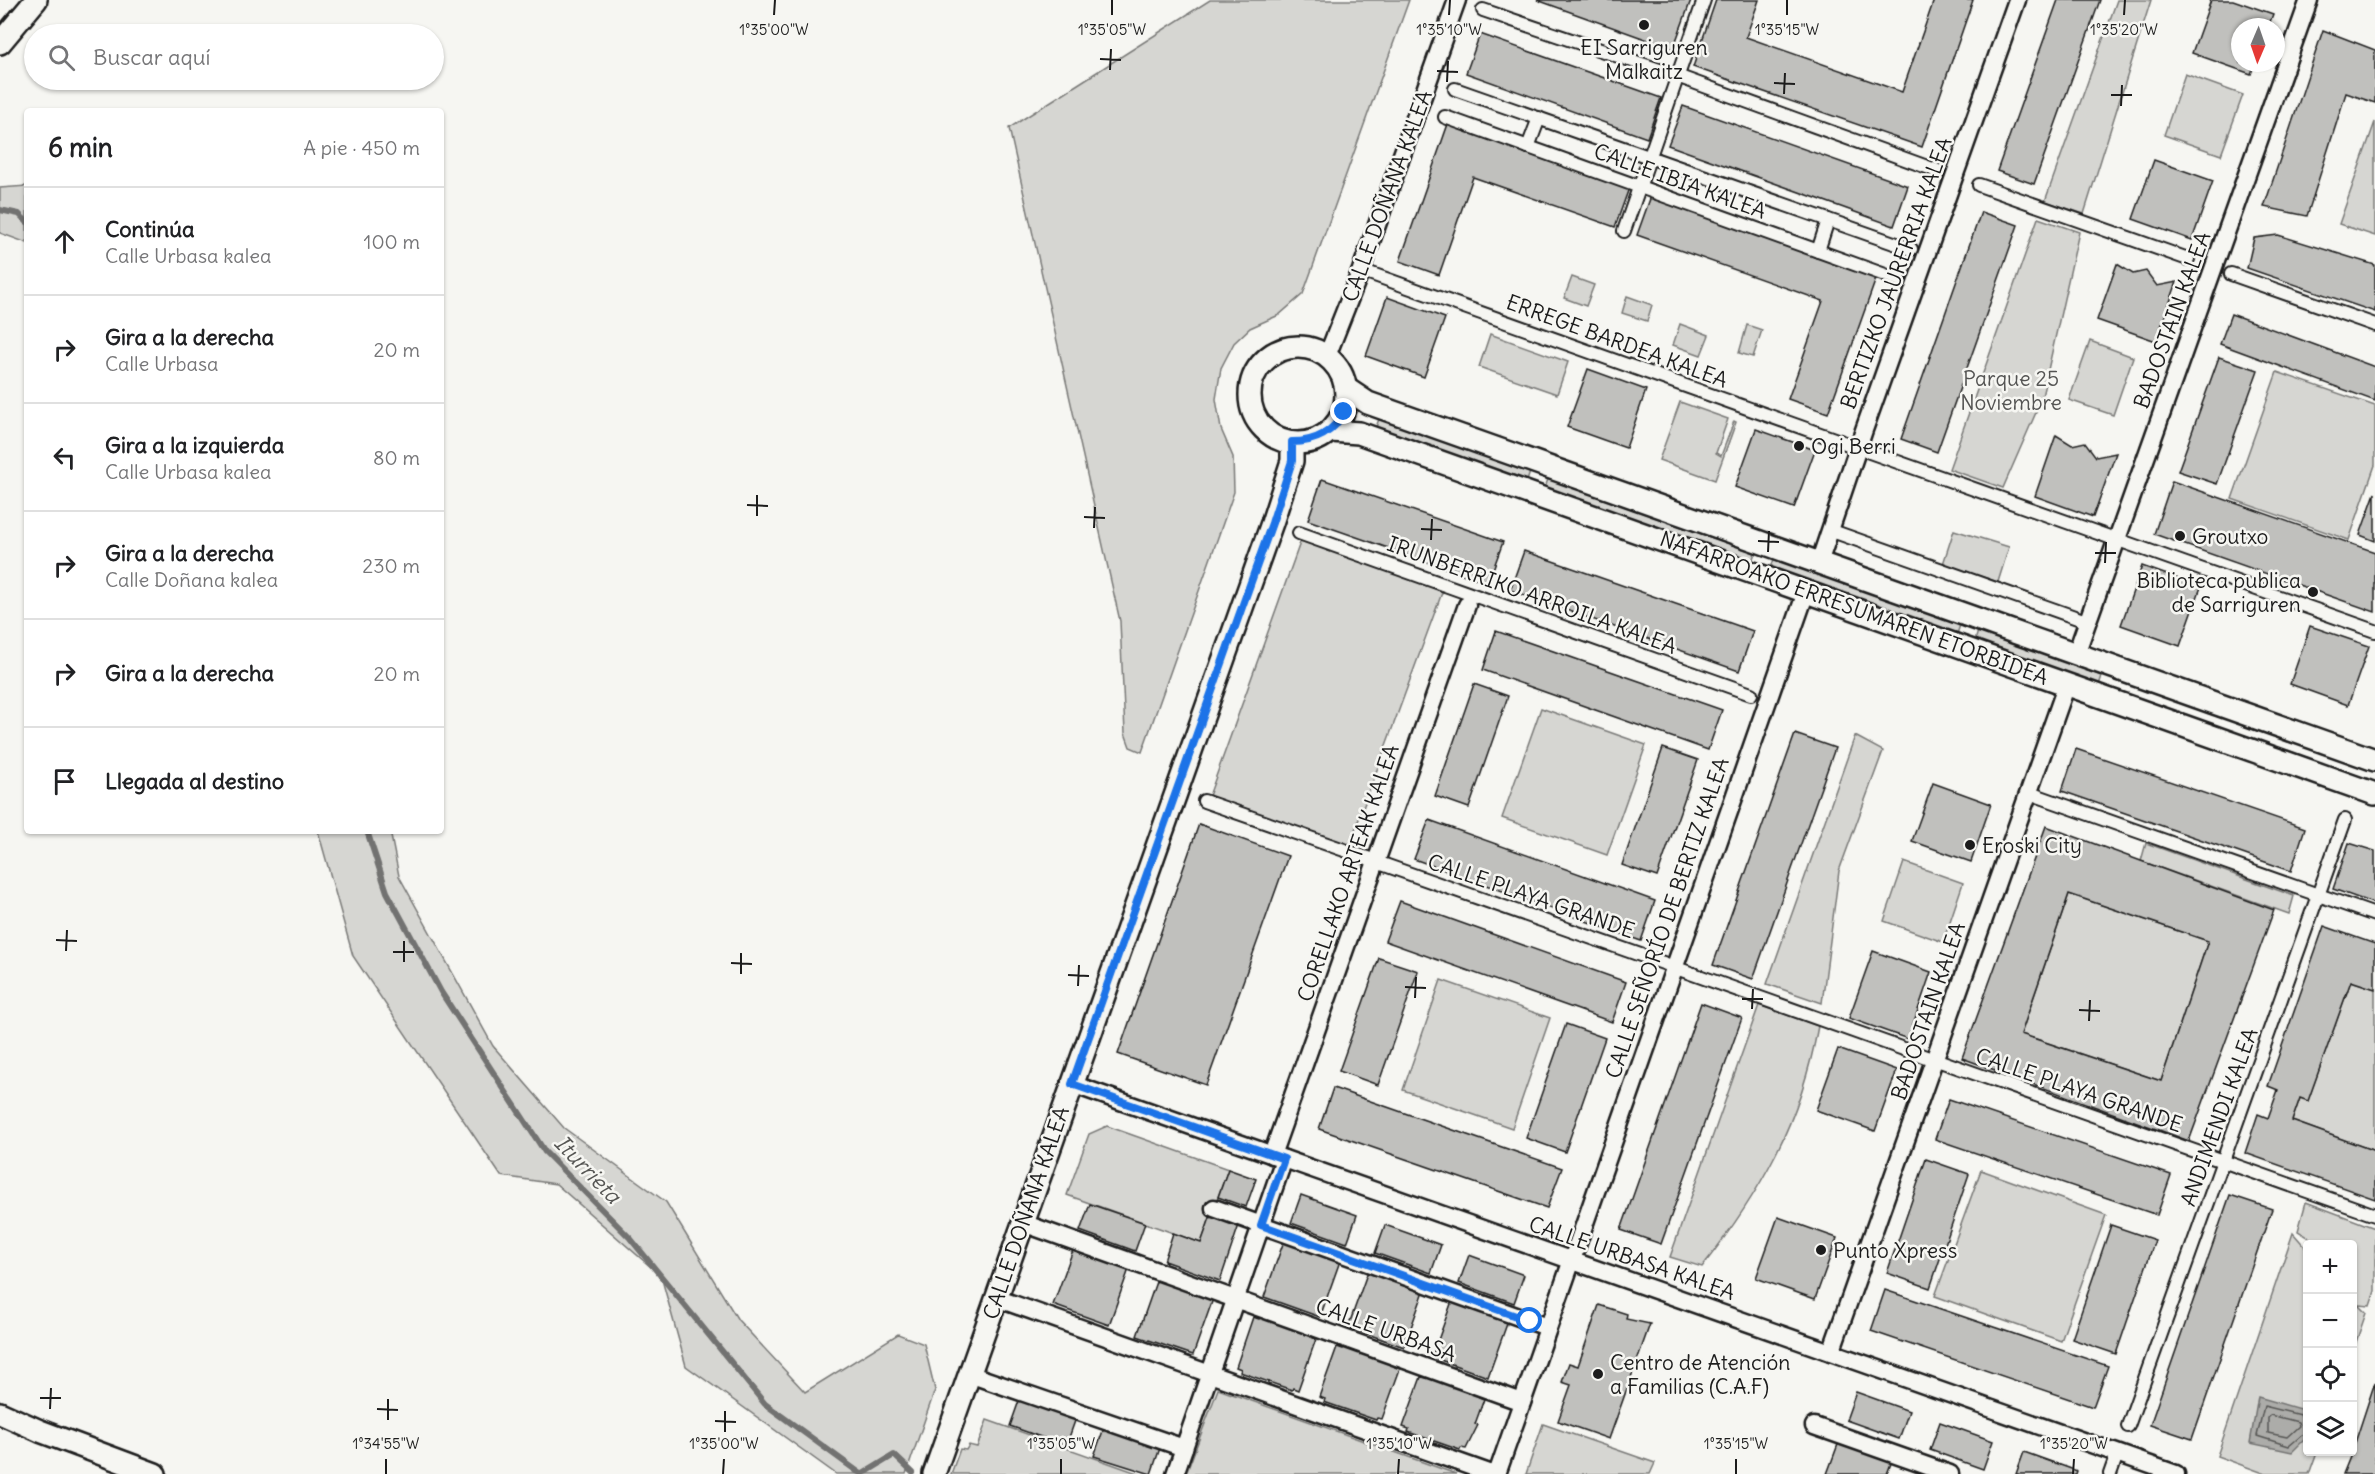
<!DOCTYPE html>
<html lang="es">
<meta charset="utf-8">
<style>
body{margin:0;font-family:Delius,sans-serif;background:#f6f6f6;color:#202124}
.controls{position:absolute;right:18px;bottom:18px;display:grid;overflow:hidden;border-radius:6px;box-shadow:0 2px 4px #0004}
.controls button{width:54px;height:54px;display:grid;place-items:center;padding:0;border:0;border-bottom:2px solid #e0e0e0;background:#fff;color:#202124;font:30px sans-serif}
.compass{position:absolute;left:2231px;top:18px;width:54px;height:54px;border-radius:50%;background:#fff;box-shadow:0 2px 4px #0004;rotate:182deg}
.stop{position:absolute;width:18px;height:18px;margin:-14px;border:4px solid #1a73e8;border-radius:50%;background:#fff}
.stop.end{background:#1a73e8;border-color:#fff;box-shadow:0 2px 6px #0008}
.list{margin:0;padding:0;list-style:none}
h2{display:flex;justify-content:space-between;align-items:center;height:78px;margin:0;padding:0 24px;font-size:26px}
h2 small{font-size:20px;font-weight:400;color:#757577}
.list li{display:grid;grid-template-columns:39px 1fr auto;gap:18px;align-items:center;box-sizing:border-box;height:108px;padding:0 24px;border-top:2px solid #e0e0e0}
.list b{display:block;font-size:22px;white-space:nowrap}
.list p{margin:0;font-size:20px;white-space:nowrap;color:#757577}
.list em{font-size:20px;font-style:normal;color:#757577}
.icon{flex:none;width:33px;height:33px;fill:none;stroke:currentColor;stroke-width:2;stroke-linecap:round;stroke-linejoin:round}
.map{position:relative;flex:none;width:2375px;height:1474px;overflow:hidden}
.search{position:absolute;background:#fff;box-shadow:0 2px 4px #0004;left:24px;top:24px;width:420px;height:66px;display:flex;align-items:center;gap:15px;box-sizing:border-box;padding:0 21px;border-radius:33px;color:#757577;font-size:22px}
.panel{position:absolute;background:#fff;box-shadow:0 2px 4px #0004;left:24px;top:108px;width:420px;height:726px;border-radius:6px}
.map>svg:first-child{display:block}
</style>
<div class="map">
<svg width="2375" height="1474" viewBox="0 0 2375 1474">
<rect width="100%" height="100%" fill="#f6f6f2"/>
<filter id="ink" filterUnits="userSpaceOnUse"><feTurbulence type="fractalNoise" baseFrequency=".0167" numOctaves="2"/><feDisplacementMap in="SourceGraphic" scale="12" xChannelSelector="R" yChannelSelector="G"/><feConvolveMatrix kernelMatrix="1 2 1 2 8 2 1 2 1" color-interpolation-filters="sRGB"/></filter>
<g filter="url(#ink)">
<!-- green -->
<g fill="#d6d6d2" stroke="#797977" stroke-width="1.5">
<polygon points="1210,0 1409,0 1303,294 1279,315 1250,328 1234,343 1221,368 1216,399 1221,429 1233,457 1234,492 1142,752 1130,747 1125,733 1120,621 1009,128"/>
<polygon points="2117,0 2151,0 2084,214 2045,201"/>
<polygon points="2185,74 2243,95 2221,155 2164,135"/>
<polygon points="2375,122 2375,236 2339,224"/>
<polygon points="27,186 27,243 0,233 0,188"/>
<polygon points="2038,218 2079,232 2041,401 2003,488 1949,469"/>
<polygon points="1572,277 1594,285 1586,306 1564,298"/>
<polygon points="1627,296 1652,305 1647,321 1622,313"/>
<polygon points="1680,324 1709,335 1701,355 1673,345"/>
<polygon points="1747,325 1762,330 1753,357 1739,353"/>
<polygon points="1490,334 1568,362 1557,394 1479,367"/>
<polygon points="2090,341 2133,357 2113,415 2069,400"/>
<polygon points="2277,372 2375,406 2375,465 2349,540 2232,499"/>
<polygon points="1680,402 1728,419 1716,453 1721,456 1734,421 1736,422 1715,480 1659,460"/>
<polygon points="1379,419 1530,472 1527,481 1376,427"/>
<polygon points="1548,479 1755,553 1752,561 1545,488"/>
<polygon points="1954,530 2009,547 1998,582 1943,564"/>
<polygon points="1301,540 1443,590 1349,846 1209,796"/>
<polygon points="1774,559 1960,625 1957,634 1771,568"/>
<polygon points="1978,631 2102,676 2099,685 1975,641"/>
<polygon points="1541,708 1646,745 1607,855 1502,818"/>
<polygon points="1855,736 1883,751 1839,871 1822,1003 1767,984"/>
<polygon points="318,831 390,831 399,876 493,1046 564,1128 666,1202 738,1320 805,1392 898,1334 924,1344 935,1390 906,1474 836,1474 686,1366 661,1276 556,1184 501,1176 353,956"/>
<polygon points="2146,843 2294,896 2289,914 2141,861"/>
<polygon points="1904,862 1963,883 1943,942 1884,921"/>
<polygon points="2069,894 2208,941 2161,1081 2021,1034"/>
<polygon points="1441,980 1550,1018 1512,1128 1403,1090"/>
<polygon points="2351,981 2375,989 2375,1151 2292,1121 2300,1098 2308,1100"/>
<path d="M1759,1005L1818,1026C1801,1121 1761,1192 1702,1267L1670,1257Z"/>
<polygon points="1107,1126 1228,1169 1201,1243 1067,1195 1089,1134"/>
<polygon points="1981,1170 2106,1215 2061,1341 1935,1296"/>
<polygon points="2306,1202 2375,1228 2375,1291 2370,1306 2358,1305 2366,1313 2353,1351 2352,1244 2319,1244 2298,1231"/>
<polygon points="2293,1233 2307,1249 2308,1452 2317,1452 2309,1474 2266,1474 2217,1456"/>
<polygon points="1218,1389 1456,1474 1186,1474"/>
<polygon points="987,1420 1140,1474 951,1474 960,1449 966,1450 969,1445 977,1447"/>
<polygon points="1543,1424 1655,1463 1650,1474 1526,1474"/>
</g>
<!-- water -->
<polygon fill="#acaca9" stroke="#727271" stroke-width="1.5" points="2258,1397 2307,1411 2307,1437 2292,1452 2250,1443"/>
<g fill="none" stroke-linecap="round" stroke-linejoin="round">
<!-- shore -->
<g stroke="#565654" stroke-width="1.5">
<polygon points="2271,1415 2298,1422 2299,1426 2287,1437 2268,1433 2268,1418"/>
<polyline points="2308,1417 2264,1406 2257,1436 2289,1446 2302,1435 2308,1433"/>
</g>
<!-- stream -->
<g stroke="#727271" stroke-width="6">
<polyline points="0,210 19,214 27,222"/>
<polyline points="367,831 387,892 441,992 545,1152 630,1238 765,1404 861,1474"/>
<polyline points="863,1474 894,1455 913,1473"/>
</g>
</g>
<!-- building -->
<g fill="#c0c0bd" stroke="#1c1c1c" stroke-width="1.5" fill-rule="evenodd">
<polygon points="1537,0 1691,0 1673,49"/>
<polygon points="1716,0 1759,0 1746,37 1902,92 1934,0 1973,0 1922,147 1693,67"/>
<polygon points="2058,0 2100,0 2034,184 1997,171"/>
<polygon points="2211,0 2233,0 2273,14 2268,27 2240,27 2240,63 2255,63 2251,74 2192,53"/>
<polygon points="2323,30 2375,50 2375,103 2346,93 2307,216 2264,207"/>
<polygon points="1480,34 1661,98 1647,138 1466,73"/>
<polygon points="1683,106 1908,186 1894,226 1668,145"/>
<polygon points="1448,124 1629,188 1615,227 1473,177 1439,275 1400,261"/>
<polygon points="2154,160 2213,181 2192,240 2133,219"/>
<polygon points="1651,196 1877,276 1828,413 1788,399 1823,301 1637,235"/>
<polygon points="1981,212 2018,225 1937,452 1901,439"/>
<polygon points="2278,235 2375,265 2375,312 2247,268 2254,238"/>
<polygon points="2117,264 2133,274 2146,271 2157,286 2177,282 2156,341 2097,320"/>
<polygon points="1387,297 1445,318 1424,377 1366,356"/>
<polygon points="2231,314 2375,367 2375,401 2220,344"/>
<polygon points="2219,357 2258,370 2217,484 2178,471"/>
<polygon points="1588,369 1646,390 1626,448 1567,427"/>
<polygon points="1756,429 1815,450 1794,508 1735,487"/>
<polygon points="2056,435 2072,445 2085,442 2096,457 2116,453 2093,517 2035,496"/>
<polygon points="1322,479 1503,542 1488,583 1308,520"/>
<polygon points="2172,481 2375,552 2375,612 2154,534"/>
<polygon points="2375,493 2375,541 2360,535"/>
<polygon points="1524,551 1753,631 1739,671 1510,590"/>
<polygon points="2142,566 2201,587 2180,646 2121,625"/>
<polygon points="2310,626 2369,646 2348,705 2290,684"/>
<polygon points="1496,631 1722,710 1708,750 1483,670"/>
<polygon points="1474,684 1508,696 1469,808 1435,796"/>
<polygon points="1795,734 1835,748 1753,979 1713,965"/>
<polygon points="1663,748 1698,760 1657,877 1622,865"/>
<polygon points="2076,749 2305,828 2291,871 2062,791"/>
<polygon points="1933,783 1991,804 1971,862 1912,841"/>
<polygon points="1429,820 1655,901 1641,941 1414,859"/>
<polygon points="1199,824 1288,856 1206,1085 1118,1054"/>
<path d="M2046,826L2274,910L2189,1141L1962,1058ZM2069,894L2208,941L2161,1081L2021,1034Z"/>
<polygon points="2349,843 2375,851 2375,904 2333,889"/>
<polygon points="1400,901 1626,982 1612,1022 1385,941"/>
<polygon points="2324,926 2375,944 2375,989 2351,981 2308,1101 2300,1098 2292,1121 2375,1151 2375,1199 2245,1153 2258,1114 2268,1118 2278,1090 2268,1086"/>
<polygon points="1873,951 1931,972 1908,1039 1849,1018"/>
<polygon points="1379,958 1418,971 1378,1085 1339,1071"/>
<polygon points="1701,1003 1742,1018 1661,1244 1621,1230"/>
<polygon points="1566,1024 1605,1038 1565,1152 1526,1138"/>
<polygon points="1838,1049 1897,1070 1875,1131 1816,1110"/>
<polygon points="1333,1088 1562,1168 1547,1208 1319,1129"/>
<polygon points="1949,1099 2171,1175 2157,1215 1935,1139"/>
<polygon points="1926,1159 1969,1174 1930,1288 1887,1273"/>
<polygon points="1228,1169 1256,1179 1246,1207 1218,1197"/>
<polygon points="1301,1195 1357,1215 1347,1243 1291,1223"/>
<polygon points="2230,1195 2272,1209 2192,1439 2150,1425"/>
<polygon points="1090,1204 1145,1223 1135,1251 1080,1231"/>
<polygon points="1211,1215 1239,1225 1220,1281 1164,1261 1173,1233 1201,1243"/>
<polygon points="1778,1217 1837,1238 1815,1299 1756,1278"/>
<polygon points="1385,1225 1441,1245 1431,1273 1375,1253"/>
<polygon points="2111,1225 2155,1240 2116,1354 2072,1339"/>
<polygon points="1284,1241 1340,1261 1320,1317 1264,1297"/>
<polygon points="1073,1250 1129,1269 1109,1325 1053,1305"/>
<polygon points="1469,1255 1524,1275 1514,1303 1459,1283"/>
<polygon points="1368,1271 1424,1291 1404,1347 1348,1327"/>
<polygon points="1157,1279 1213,1299 1193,1355 1137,1336"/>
<polygon points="1885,1290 2108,1366 2093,1407 1871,1331"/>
<polygon points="1452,1301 1508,1321 1488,1377 1432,1357"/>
<polygon points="1599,1305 1627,1314 1626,1319 1650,1324 1609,1439 1558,1421 1571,1385 1562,1382 1569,1363 1578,1366"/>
<polygon points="1260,1316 1312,1334 1311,1337 1316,1339 1298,1390 1293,1388 1292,1390 1240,1372 1241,1369 1236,1367 1253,1317 1259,1319"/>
<polygon points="1344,1346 1396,1364 1395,1367 1400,1369 1382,1419 1377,1418 1376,1420 1324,1402 1325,1399 1319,1397 1337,1347 1343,1349"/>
<polygon points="1428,1376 1480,1394 1479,1397 1484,1399 1475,1424 1478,1425 1466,1449 1461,1448 1460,1450 1408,1432 1409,1429 1403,1427 1421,1377 1427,1378"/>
<polygon points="2375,1382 2375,1474 2343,1474 2352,1452"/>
<polygon points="1856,1392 1909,1411 1899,1439 1846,1420"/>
<polygon points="1020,1398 1076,1418 1066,1446 1010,1426"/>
<polygon points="1940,1422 1993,1441 1983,1469 1930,1450"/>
<polygon points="1104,1428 1160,1448 1151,1474 1094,1456"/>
<polygon points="1840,1439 1893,1458 1887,1474 1827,1474"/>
<polygon points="2024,1452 2077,1471 2076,1474 2016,1474"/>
</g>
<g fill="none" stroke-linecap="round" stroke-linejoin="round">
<!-- pedestrian casing -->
<g stroke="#1c1c1c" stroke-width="16">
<g id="pedestrian">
<polyline points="1483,10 1677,76 1938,171"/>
<polyline points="1455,89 1911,249"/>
<polyline points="1445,117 1899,280"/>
<polyline points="1528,147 1539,118"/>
<polyline points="1979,185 2188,259"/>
<polyline points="1624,231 1704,0"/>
<polyline points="1818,251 1828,220"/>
<polyline points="1369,273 1851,445"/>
<polyline points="2231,274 2375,325"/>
<polyline points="1864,450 2112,538"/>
<polyline points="1835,532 2083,620"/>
<polyline points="1299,533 1751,694"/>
<polyline points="2124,542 2375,631"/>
<polyline points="2035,795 2375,915"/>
<polyline points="1204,801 1370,859"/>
<polyline points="1382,864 1666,964"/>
<polyline points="1679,969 1926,1057"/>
<polyline points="1940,1061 2375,1215"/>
<polyline points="2128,1426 2345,820"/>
<polyline points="2110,1474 2115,1460"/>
</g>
</g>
<!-- minor casing -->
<g stroke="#1c1c1c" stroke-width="21">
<g id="minor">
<polyline points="1327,356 1361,270 1457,0"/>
<polyline points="1819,563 1864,430 2017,0"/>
<polyline points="2076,654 2309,0"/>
<polyline points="1072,1084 2176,1474"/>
<polyline points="1272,1155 1467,605"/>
<polyline points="1214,1208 1547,1327"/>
<polyline points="1023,1223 1522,1402"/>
<polyline points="996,1298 1492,1474"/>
<polyline points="1831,1352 2067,684"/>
<polyline points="969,1374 1184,1448"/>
<polyline points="1814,1426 1950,1474"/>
<polyline points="1175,1474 1284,1159"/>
<polyline points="1497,1474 1806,592"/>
</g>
</g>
<!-- tertiary casing -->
<g stroke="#1c1c1c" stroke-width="26">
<g id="tertiary">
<polyline points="0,43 36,0"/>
<circle cx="1298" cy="395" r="48"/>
<polyline points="1347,389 1368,403 2375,760"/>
<polyline points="1331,431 1359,433 2375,794"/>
<polyline points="0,1413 40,1431 155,1474"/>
<polyline points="934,1474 1272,523 1292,461 1292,443"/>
</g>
</g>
<!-- pedestrian -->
<use href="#pedestrian" stroke="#f6f6f2" stroke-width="12"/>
<!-- minor -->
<use href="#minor" stroke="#f6f6f2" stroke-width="16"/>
<!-- tertiary -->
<use href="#tertiary" stroke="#f6f6f2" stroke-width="21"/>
</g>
</g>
<g fill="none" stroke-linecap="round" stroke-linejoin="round" filter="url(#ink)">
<!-- route -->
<path stroke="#1a73e8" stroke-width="8" d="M1344,412C1333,433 1316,442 1292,442V461L1272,523L1072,1084L1284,1159L1261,1225L1530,1321"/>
</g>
<!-- ticks -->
<path fill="none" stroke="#1c1c1c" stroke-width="2" d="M774,15L775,0M1112,15V0M1449,15L1450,0M1787,15V0M2124,15L2125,0M1100,59L1121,60M1110,70L1111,49M1437,71L1458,72M1447,82L1448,61M1774,83L1795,84M1784,94L1785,73M2111,95H2132M2121,106L2122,85M747,505L768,506M757,516V495M1084,517L1105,518M1094,528L1095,507M1421,529L1442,530M1431,540L1432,519M1758,541L1779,542M1768,552L1769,531M2095,553H2116M2105,563L2106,542M56,940L77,941M66,951L67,930M393,952H414M404,962V941M731,963L752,964M741,974V953M1068,975L1089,976M1078,986L1079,965M1405,987L1426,988M1415,998L1416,977M1742,999H1763M1752,1009L1753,989M2079,1010L2100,1011M2089,1021L2090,1000M40,1398H61M50,1409L51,1388M377,1409L398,1410M388,1420V1399M715,1421L736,1422M725,1432V1411M386,1474V1459M723,1474L724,1459M1061,1474V1459M1398,1474L1399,1459M1736,1474V1459M2073,1474L2074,1459"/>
<!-- markers -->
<g fill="#1c1c1c" stroke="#f6f6f2" stroke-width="2">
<circle cx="1644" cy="25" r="6"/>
<circle cx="1799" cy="446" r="6"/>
<circle cx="2180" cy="536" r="6"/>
<circle cx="2313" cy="592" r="6"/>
<circle cx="1970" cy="845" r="6"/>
<circle cx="1821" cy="1250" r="6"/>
<circle cx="1598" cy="1374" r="6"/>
</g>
<g text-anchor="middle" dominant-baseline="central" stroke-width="5" stroke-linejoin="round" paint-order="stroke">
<!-- poi labels -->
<g font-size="21" fill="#1c1c1c" stroke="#f6f6f2" text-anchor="start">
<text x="1644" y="47" text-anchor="middle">EI Sarriguren<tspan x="1644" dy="24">Malkaitz</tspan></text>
<text x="1811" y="446">Ogi Berri</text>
<text x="2192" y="536">Groutxo</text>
<text x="2301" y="580" text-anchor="end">Biblioteca publica<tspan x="2301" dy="24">de Sarriguren</tspan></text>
<text x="1982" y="845">Eroski City</text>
<text x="1833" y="1250">Punto Xpress</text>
<text x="1610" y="1362">Centro de Atención<tspan x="1610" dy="24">a Familias (C.A.F)</tspan></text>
</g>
<!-- street labels -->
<g font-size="21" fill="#1c1c1c" stroke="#f6f6f2">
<text transform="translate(1680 181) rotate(20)">CALLE IBIA KALEA</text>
<text transform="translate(1387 196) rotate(-70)">CALLE DOÑANA KALEA</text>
<text transform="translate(1896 273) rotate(-70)">BERTIZKO JAURERRIA KALEA</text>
<text transform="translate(2172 320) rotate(-70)">BADOSTAIN KALEA</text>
<text transform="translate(1617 341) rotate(20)">ERREGE BARDEA KALEA</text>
<text transform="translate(1532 595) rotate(20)">IRUNBERRIKO ARROILA KALEA</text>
<text transform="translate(1854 608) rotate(20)">NAFARROAKO ERRESUMAREN ETORBIDEA</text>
<text transform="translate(1348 873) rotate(-71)">CORELLAKO ARTEAK KALEA</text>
<text transform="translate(1531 896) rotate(19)">CALLE PLAYA GRANDE</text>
<text transform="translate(1667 918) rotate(-71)">CALLE SEÑORÍO DE BERTIZ KALEA</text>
<text transform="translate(1928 1011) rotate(-71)">BADOSTAIN KALEA</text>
<text transform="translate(2079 1090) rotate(19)">CALLE PLAYA GRANDE</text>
<text transform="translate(2219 1117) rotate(-70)">ANDIMENDI KALEA</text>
<text transform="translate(1026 1213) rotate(-71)">CALLE DOÑANA KALEA</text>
<text transform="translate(1632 1258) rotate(19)">CALLE URBASA KALEA</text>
<text transform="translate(1386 1330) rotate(20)">CALLE URBASA</text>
</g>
<!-- park labels -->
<g font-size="21" fill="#545453" stroke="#f6f6f2">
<text x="2011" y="378">Parque 25<tspan x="2011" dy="24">Noviembre</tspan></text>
</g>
<!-- water labels -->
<g font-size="22" font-style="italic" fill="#565654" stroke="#f6f6f2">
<text transform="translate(588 1169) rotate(46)">Iturrieta</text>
</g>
</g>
<g font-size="15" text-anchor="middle" fill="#1c1c1c" stroke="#f6f6f2" stroke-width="5" stroke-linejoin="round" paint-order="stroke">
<text x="774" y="35">1°35'00"W</text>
<text x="1112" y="35">1°35'05"W</text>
<text x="1449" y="35">1°35'10"W</text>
<text x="1787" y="35">1°35'15"W</text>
<text x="2124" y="35">1°35'20"W</text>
<text x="386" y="1449">1°34'55"W</text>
<text x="724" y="1449">1°35'00"W</text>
<text x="1061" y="1449">1°35'05"W</text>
<text x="1399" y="1449">1°35'10"W</text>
<text x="1736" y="1449">1°35'15"W</text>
<text x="2074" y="1449">1°35'20"W</text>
</g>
</svg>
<div class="controls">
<button>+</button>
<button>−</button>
<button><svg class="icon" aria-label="locate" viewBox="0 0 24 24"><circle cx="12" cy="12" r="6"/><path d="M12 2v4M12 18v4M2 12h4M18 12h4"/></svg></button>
<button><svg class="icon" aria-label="layers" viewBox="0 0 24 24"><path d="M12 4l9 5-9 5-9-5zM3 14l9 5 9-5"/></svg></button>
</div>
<svg class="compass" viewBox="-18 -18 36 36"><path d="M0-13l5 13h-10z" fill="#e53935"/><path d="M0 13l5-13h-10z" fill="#757577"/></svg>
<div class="stop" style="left:1530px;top:1321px"></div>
<div class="stop end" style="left:1344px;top:412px"></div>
<div class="search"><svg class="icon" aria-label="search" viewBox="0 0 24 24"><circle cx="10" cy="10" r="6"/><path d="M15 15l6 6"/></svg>Buscar aquí</div>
<section class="panel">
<h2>6 min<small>A pie · 450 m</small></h2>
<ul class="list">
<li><svg class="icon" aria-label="ahead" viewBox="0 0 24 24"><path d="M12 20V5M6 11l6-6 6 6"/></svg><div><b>Continúa</b><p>Calle Urbasa kalea</p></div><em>100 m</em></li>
<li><svg class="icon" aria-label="right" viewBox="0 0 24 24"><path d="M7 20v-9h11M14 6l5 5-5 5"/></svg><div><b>Gira a la derecha</b><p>Calle Urbasa</p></div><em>20 m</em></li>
<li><svg class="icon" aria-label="left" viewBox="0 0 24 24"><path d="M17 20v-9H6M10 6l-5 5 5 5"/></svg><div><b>Gira a la izquierda</b><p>Calle Urbasa kalea</p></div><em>80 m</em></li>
<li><svg class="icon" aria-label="right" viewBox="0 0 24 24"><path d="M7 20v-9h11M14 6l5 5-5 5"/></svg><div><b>Gira a la derecha</b><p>Calle Doñana kalea</p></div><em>230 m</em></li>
<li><svg class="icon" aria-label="right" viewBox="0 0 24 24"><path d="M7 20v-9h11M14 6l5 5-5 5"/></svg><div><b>Gira a la derecha</b></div><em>20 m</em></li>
<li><svg class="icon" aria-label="arrive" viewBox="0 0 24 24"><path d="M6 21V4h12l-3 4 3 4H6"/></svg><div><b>Llegada al destino</b></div></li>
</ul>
</section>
</div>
